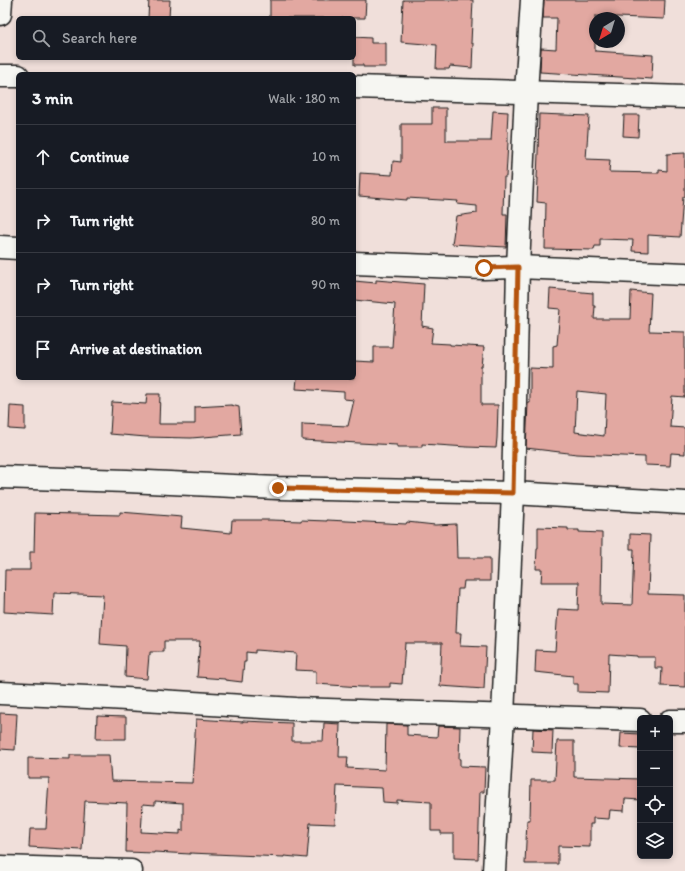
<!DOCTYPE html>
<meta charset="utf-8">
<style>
body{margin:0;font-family:Itim,sans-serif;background:#242831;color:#f1f3f6}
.controls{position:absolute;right:12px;bottom:12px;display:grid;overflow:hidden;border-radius:6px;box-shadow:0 2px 6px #0003}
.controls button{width:36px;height:36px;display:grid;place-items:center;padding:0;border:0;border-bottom:1px solid #363941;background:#171b24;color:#f1f3f6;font:20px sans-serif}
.compass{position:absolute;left:589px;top:12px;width:36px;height:36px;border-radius:50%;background:#171b24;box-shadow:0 2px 6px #0003;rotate:218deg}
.stop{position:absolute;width:12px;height:12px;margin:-9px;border:3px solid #b45309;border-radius:50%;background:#fff}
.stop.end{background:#b45309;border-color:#fff;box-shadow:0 1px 4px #0008}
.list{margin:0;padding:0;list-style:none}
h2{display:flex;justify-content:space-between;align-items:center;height:52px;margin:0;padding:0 16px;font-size:17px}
h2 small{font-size:13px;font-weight:400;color:#9ea1a6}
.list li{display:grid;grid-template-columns:26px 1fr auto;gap:12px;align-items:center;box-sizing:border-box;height:64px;padding:0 16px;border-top:1px solid #363941}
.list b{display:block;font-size:15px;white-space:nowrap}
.list em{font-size:13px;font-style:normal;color:#9ea1a6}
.icon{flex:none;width:22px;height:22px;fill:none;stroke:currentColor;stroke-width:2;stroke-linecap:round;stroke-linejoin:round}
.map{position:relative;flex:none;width:685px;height:871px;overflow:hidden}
.search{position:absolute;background:#171b24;box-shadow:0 2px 6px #0003;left:16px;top:16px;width:340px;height:44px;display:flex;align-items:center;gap:10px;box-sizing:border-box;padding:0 14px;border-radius:6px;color:#9ea1a6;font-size:15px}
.panel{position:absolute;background:#171b24;box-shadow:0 2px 6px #0003;left:16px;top:72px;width:340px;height:308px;border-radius:6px}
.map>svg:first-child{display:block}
</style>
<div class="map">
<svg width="685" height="871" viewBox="0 0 685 871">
<rect width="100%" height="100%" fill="#f0dfda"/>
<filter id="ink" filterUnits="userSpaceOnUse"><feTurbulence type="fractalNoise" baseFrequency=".025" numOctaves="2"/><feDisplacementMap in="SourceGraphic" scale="8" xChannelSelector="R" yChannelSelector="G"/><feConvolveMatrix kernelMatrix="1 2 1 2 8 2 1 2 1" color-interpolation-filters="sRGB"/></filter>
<g filter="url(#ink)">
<!-- building -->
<g fill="#e2a8a1" stroke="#1c1c1c" fill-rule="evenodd">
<polygon points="149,0 170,0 169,18 148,18"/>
<polygon points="270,0 366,0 365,18 270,18"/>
<polygon points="403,0 473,0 471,43 473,43 472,68 450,66 449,69 436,69 437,45 401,42"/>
<polygon points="544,0 665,0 664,19 595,16 595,51 653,55 652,79 540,72 541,48 556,49 557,18 543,18"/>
<polygon points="354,37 371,38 371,43 386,43 386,67 363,67 363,65 354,65"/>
<polygon points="432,108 446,108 446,141 491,141 493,111 508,112 507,131 508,131 508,142 506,177 504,177 503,214 507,214 506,247 452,244 456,216 477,213 477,206 457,204 458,201 407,198 407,200 359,196 360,173 392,175 393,161 401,162 401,124 432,124"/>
<polygon points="539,114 589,116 586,159 610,160 609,172 659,173 659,170 667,171 667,154 685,153 685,197 683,197 680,237 648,235 648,252 632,251 633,240 600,239 600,246 595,246 594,250 545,249 546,203 537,202 538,178 537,178 538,153"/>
<polygon points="624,115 639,115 638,137 623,136"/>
<polygon points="376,280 424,284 422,326 433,328 431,343 450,344 450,345 484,347 482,366 481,366 481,405 498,405 497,438 496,448 467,447 422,444 422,447 397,447 397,445 302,440 302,424 348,426 354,400 344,399 344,392 296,389 297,378 354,378 354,361 374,362 374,347 392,347 395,304 354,300 354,281 376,283"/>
<path d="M550,289L593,293V306H595L594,319H630L631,291L651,293L649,331L685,332V397L672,396L670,427L685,428V454L671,453L670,466L645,465V457L577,454L526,448L528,403H530V368L553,369V346L557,345L560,309L549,308ZM577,391L606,394L604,436L575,432Z"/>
<polygon points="147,394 160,394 159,424 195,424 195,407 231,405 239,407 241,434 191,438 146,437 110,434 112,402 146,404"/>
<polygon points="10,406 25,407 25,430 9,429"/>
<polygon points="120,512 182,517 181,528 231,533 232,520 271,520 301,521 301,520 327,521 327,520 406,524 407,522 435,525 456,524 457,558 490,558 490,581 464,581 463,589 458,589 456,633 461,633 460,646 486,647 484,689 440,686 442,643 405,643 402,684 390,683 390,687 361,687 316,684 316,671 295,670 296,653 255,650 255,653 246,652 246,662 244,662 242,682 225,680 225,679 197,677 200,641 164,641 164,652 150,652 150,655 149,655 147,679 125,677 126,646 100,644 103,595 54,593 53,615 4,612 5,570 30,570 30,552 34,552 35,513 120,515"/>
<polygon points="538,527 568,528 568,530 579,530 579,532 602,533 602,540 601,604 632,605 634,549 630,549 630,534 650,535 648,594 685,595 685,687 661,686 662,668 655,668 655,657 637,657 637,656 609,654 608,693 578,692 578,684 573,684 573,676 535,672 536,650 555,651 558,609 578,610 579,582 541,582 542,569 536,569 537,548 538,548"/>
<polygon points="0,713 17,714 15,750 0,749"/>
<polygon points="97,716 126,717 126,739 96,739"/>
<path d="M196,719L243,722V721L292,723V741H323L324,723L340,724L339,757H348L347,768L385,770L386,724L407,725V735L437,737L438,726L460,727L459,759H460V766L485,767L484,792H480L478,859L454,858V834H441V831H431V802L397,800V803L383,802L382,788L337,786L335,824L310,823L307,858L284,856V857L190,853V854L154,852V853L126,852L127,803L85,801L82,850L29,847L30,829H46L49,778H28V758L70,759V755H109L111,781L192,783ZM155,801L183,803V831L180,830V834L141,832L143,804L155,805Z"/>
<polygon points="533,729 553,730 552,753 532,752"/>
<polygon points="621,733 640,734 640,749 620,748"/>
<polygon points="557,741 574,741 574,777 640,779 640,800 625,799 624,811 610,810 609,819 593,818 593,824 590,824 590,847 558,846 558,864 525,864 527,820 530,820 531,780 555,780"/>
</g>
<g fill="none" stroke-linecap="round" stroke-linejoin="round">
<!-- minor casing -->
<g stroke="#1c1c1c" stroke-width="25">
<g id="minor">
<polyline points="0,14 1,0"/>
<polyline points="0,76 18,76"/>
<polyline points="354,87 685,97"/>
<polyline points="0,247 18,248"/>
<polyline points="354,263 484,268 518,267 685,274"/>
<polyline points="0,477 127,481 278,488 513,493 685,503"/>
<polyline points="0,693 109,698 296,709 640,720"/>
<polyline points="670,721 685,721"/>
<polyline points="0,867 131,871"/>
<polyline points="494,871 503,716 513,493 518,267 526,92 532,0"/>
</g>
</g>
<!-- minor -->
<use href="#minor" stroke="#f6f6f2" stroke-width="22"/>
</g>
</g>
<g fill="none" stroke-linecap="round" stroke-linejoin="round" filter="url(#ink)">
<!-- route -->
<polyline stroke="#b45309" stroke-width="5" points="278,488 513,493 518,267 484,268"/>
</g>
</svg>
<div class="controls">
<button>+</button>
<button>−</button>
<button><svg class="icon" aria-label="locate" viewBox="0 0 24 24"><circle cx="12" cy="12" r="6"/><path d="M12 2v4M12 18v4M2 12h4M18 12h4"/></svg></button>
<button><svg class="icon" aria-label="layers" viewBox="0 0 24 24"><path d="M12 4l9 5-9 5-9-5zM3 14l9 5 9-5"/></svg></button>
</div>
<svg class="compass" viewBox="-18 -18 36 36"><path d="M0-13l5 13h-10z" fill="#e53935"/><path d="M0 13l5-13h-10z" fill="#9ea1a6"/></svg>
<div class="stop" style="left:484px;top:268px"></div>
<div class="stop end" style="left:278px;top:488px"></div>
<div class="search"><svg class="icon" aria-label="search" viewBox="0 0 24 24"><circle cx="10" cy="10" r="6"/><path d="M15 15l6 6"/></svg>Search here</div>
<section class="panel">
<h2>3 min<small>Walk · 180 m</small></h2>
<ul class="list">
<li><svg class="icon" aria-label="ahead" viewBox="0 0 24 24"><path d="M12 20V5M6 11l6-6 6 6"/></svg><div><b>Continue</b></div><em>10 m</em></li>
<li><svg class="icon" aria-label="right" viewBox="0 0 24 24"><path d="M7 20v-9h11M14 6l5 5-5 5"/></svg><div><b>Turn right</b></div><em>80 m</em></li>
<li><svg class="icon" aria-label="right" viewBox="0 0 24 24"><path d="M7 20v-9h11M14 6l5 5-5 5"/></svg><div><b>Turn right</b></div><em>90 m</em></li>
<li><svg class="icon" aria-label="arrive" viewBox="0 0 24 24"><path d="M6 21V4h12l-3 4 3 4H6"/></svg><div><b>Arrive at destination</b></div></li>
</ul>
</section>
</div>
